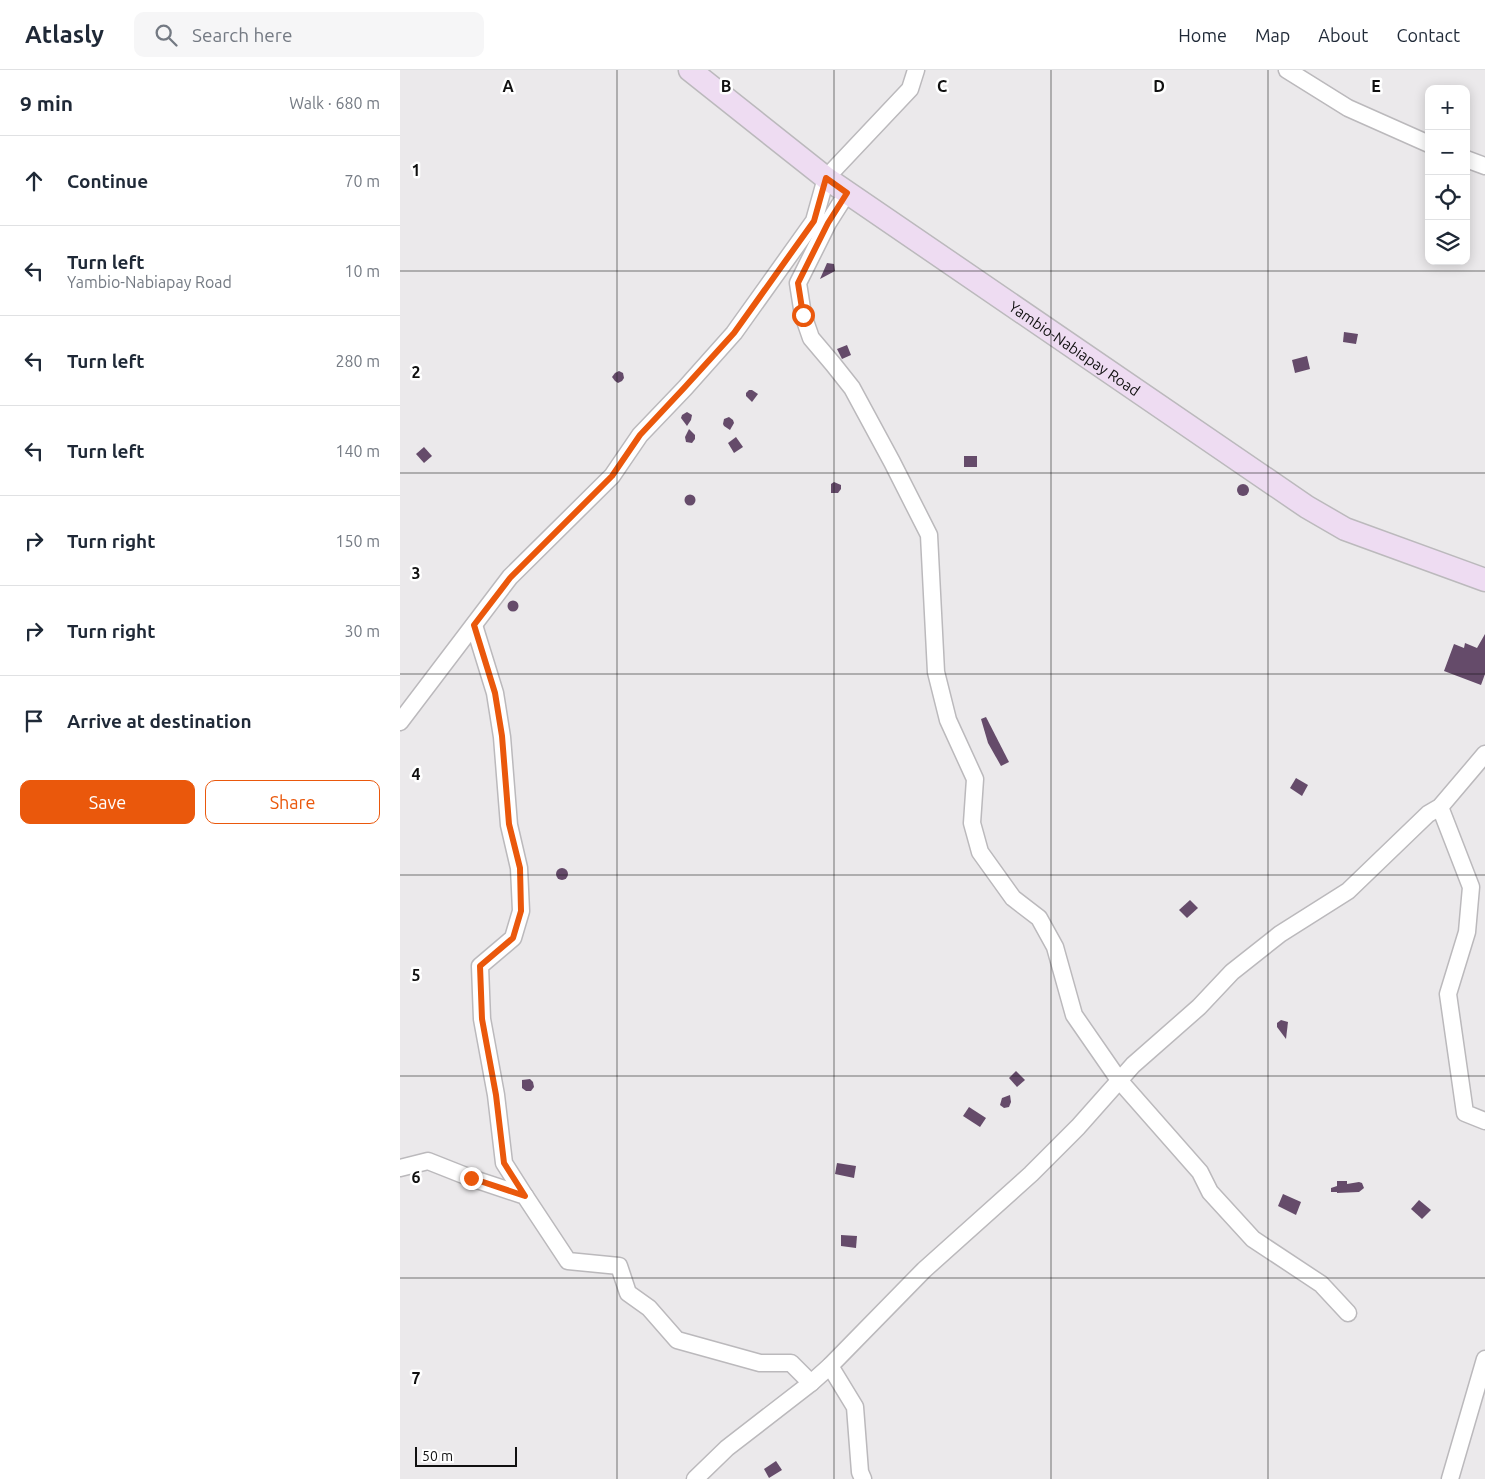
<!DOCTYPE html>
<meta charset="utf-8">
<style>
body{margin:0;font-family:Ubuntu,sans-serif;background:#f6f6f7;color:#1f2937}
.controls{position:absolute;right:15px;top:15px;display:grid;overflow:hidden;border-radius:10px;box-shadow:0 2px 12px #0003}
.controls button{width:45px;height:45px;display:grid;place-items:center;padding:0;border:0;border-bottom:1px solid #e0e1e3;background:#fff;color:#1f2937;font:25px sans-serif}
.scale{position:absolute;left:15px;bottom:12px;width:102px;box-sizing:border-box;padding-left:5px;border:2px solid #101010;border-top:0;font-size:14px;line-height:18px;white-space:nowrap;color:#101010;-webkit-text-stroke:4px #fff;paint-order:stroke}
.stop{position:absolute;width:15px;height:15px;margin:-11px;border:4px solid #ea580c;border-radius:50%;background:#fff}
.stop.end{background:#ea580c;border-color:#fff;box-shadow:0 1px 5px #0008}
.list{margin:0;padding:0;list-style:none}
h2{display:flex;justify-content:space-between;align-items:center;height:65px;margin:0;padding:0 20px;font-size:21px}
h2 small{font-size:16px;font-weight:400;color:#747a83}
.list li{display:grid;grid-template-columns:32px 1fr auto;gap:15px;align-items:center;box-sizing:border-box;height:90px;padding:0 20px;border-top:1px solid #e0e1e3}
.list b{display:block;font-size:19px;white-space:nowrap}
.list p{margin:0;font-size:16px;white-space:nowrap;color:#747a83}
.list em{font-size:16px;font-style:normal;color:#747a83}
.actions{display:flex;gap:10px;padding:15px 20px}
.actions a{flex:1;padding:11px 0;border:1px solid #ea580c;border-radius:10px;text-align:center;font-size:18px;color:#ea580c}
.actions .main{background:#ea580c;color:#fff}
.icon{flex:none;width:28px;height:28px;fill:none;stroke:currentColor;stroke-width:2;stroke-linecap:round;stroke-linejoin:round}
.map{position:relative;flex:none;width:1085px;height:1409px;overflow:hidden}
header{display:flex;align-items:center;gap:30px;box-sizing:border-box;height:70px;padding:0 25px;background:#fff;border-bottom:1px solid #e0e1e3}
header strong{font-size:24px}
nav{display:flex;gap:28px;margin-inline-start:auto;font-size:18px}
.search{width:350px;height:45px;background:#f6f6f7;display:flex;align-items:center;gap:12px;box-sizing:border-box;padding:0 18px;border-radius:10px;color:#747a83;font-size:19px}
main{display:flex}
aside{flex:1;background:#fff}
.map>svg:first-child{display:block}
</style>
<header>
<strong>Atlasly</strong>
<div class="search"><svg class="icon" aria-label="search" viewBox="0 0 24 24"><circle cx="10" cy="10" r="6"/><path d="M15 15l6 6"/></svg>Search here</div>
<nav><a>Home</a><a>Map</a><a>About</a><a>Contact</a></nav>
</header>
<main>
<aside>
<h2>9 min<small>Walk · 680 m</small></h2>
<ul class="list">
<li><svg class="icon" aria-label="ahead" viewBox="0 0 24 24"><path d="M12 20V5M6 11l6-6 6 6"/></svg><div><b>Continue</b></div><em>70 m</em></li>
<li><svg class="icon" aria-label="left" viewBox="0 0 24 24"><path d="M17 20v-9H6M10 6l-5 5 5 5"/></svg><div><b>Turn left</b><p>Yambio-Nabiapay Road</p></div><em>10 m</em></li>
<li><svg class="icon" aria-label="left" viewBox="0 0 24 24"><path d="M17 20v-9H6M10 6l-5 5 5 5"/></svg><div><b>Turn left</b></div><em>280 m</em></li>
<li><svg class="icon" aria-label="left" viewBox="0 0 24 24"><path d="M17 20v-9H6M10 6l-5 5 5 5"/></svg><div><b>Turn left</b></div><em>140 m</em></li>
<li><svg class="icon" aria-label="right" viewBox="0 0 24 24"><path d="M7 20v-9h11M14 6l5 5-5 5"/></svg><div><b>Turn right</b></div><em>150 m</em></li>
<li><svg class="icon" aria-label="right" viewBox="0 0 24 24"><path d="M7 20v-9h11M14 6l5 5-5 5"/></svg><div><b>Turn right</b></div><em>30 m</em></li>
<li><svg class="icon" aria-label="arrive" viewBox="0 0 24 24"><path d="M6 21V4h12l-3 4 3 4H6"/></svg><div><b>Arrive at destination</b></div></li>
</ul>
<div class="actions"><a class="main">Save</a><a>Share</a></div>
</aside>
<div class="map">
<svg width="1085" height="1409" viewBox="0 0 1085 1409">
<rect width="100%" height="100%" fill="#ebe9eb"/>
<!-- building -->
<g fill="#654b6a">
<polygon points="427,193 434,194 435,201 420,209"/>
<polygon points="944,262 958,264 956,274 943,272"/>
<polygon points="447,275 451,285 442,289 437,279"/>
<polygon points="907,286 910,299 895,303 892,290"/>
<polygon points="219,301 223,303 224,308 222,311 218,313 215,311 212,307 215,303"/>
<polygon points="349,320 352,320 358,324 352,332 346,326 346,323"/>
<polygon points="287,342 292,345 291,350 287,356 281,348 282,345"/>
<polygon points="329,347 333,350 334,353 330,360 324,356 323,354 324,349"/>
<polygon points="289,359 295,365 295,369 292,373 286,372 285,367"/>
<polygon points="336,367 343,377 334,383 328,373"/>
<polygon points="24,377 32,386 24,393 16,384"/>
<rect x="564" y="386" width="13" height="11"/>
<polygon points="434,412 441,415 441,419 438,423 431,423 431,414"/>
<circle cx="843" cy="420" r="6"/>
<circle cx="290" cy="430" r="5.5"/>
<circle cx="113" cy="536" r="5.5"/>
<polygon points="1085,564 1085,604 1081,615 1044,601 1054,574 1064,578 1065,573 1077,578"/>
<polygon points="586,647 609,692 601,696 588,673 581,649"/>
<polygon points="896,708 908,715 902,726 890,718"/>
<circle cx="162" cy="804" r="6"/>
<polygon points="790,830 798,838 787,848 779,840"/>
<polygon points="881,950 888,952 886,969 877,957 877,953"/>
<polygon points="616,1001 625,1010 617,1017 609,1008"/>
<polygon points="130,1009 133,1012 134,1017 131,1021 126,1021 122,1018 122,1010"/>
<polygon points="610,1025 611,1032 609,1037 604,1038 600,1035 602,1028"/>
<polygon points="569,1037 586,1048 580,1057 563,1046"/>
<polygon points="437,1093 456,1096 454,1108 435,1104"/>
<polygon points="937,1111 947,1111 947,1114 959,1112 962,1113 964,1118 959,1122 937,1123 937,1122 931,1122 931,1118 937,1116"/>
<polygon points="883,1124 901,1132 896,1145 878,1136"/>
<polygon points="1019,1130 1031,1140 1022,1149 1011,1139"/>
<polygon points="441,1165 457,1166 456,1178 441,1176"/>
<polygon points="376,1391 382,1400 369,1408 364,1399"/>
</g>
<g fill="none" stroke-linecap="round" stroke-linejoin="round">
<!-- street casing -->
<g stroke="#bbb9bc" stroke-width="19">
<g id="street">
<polyline points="887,0 948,38 1029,74"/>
<polyline points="1066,89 1085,96"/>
<polyline points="447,123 428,153 398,213 403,245 411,268 433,294 452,318 492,392 529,465 536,602 548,650 575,709 572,753 580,782 613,828 639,848 655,877 674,945 719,1010 800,1102 810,1122 853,1169 921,1214 948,1243"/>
<polyline points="74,555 95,623 102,667 109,755 119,798 121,841 113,868 80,896 82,949 96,1025 104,1093 125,1126"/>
<polyline points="0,652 110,507 212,406 240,365 285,318 334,263 414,151 426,108 510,19 516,0"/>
<polyline points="1040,737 1071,817 1067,862 1048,924 1065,1043 1085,1051"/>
<polyline points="0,1098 28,1091 71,1108 125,1126 168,1191 219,1196 228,1223 249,1238 277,1270 360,1293 391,1293 411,1313"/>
<polyline points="430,1296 455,1337 460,1402 463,1409"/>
<polyline points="295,1409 327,1378 411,1313 430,1296 524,1200 631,1104 678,1057 733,995 799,937 832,902 880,864 948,821 1028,744 1040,737 1085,684"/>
<polyline points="1050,1409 1085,1289"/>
</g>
</g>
<!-- secondary casing -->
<g stroke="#bbb9bc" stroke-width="25">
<g id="secondary">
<path id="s1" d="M290,0L426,108L907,437L945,459L1085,510"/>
</g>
</g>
<!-- street -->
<use href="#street" stroke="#fff" stroke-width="16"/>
<!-- secondary -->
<use href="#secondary" stroke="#eedcf2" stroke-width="22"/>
</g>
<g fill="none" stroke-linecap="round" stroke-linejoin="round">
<!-- route -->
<polyline stroke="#ea580c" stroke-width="6" points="71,1108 125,1126 104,1093 96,1025 82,949 80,896 113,868 121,841 120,798 109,754 102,666 95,623 74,555 110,508 212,406 240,365 284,318 334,263 414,151 426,108 447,123 428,153 398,213 403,245"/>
</g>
<!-- grid -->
<path fill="none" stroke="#101010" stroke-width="1" stroke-opacity="0.55" d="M217,0V1409M434,0V1409M651,0V1409M868,0V1409M0,201H1085M0,403H1085M0,604H1085M0,805H1085M0,1006H1085M0,1208H1085"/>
<g text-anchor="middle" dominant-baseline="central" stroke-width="5" stroke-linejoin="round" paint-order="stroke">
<!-- street labels -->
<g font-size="15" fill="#101010" stroke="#fff">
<text stroke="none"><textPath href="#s1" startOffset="475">Yambio-Nabiapay Road</textPath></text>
</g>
</g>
<g font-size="16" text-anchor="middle" font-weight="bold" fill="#101010" stroke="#fff" stroke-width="5" stroke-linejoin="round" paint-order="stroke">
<text x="108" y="22">A</text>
<text x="326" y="22">B</text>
<text x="542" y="22">C</text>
<text x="759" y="22">D</text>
<text x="976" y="22">E</text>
<text x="16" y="106">1</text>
<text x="16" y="308">2</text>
<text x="16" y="509">3</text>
<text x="16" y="710">4</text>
<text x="16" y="911">5</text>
<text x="16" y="1113">6</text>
<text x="16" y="1314">7</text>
</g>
</svg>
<div class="controls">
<button>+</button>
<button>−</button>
<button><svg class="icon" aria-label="locate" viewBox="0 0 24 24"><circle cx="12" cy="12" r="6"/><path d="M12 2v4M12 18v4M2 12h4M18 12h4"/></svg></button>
<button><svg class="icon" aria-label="layers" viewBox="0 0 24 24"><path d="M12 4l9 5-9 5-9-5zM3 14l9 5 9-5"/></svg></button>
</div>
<div class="scale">50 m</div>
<div class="stop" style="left:403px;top:245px"></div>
<div class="stop end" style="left:71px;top:1108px"></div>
</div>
</main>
